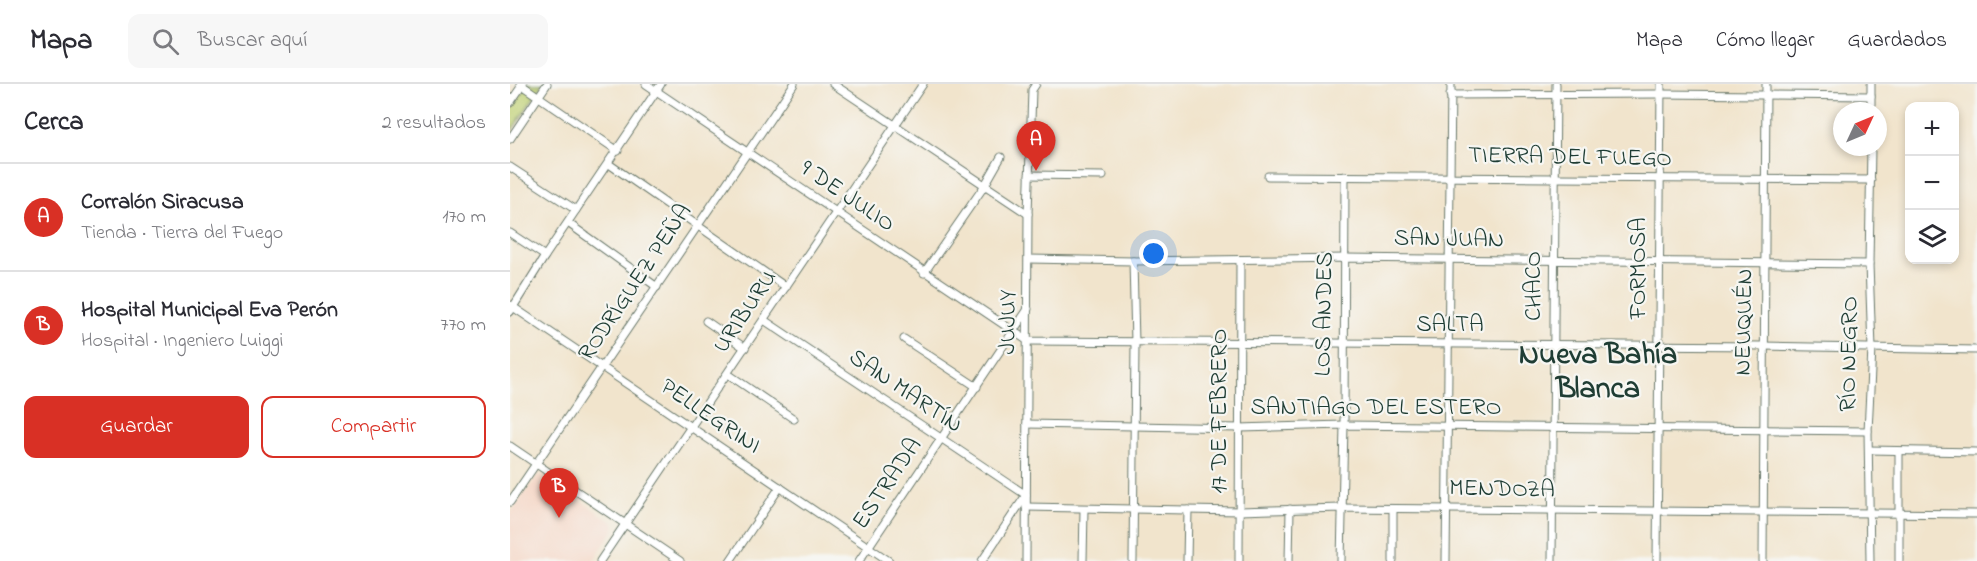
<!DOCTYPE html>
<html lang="es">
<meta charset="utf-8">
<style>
body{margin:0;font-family:"Indie Flower",sans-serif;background:#f7f7f7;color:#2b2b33}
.controls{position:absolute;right:18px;top:18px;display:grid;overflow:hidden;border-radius:12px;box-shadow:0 3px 9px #0003}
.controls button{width:54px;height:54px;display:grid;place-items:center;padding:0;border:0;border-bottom:2px solid #e1e1e2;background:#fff;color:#2b2b33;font:30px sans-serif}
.compass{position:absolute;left:1323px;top:18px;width:54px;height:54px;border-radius:50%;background:#fff;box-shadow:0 3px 9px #0003;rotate:46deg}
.you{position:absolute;left:644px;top:170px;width:21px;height:21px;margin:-15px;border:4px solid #fff;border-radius:50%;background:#1a73e8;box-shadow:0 0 0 9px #1a73e833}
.badge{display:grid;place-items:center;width:39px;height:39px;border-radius:50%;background:#d93025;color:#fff;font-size:20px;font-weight:700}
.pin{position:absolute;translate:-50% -50px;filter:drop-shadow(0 2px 3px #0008)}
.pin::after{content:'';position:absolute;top:32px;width:21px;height:18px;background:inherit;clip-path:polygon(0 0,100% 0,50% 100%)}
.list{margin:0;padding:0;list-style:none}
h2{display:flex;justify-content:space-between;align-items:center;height:78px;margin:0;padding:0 24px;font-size:26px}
h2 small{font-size:20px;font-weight:400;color:#7c7c81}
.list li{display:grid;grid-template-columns:39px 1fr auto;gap:18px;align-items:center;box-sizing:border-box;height:108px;padding:0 24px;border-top:2px solid #e1e1e2}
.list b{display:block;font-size:22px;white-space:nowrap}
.list p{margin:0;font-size:20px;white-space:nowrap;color:#7c7c81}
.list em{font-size:20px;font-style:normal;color:#7c7c81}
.actions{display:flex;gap:12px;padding:18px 24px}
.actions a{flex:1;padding:14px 0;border:2px solid #d93025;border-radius:12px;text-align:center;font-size:21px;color:#d93025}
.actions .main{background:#d93025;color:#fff}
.icon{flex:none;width:33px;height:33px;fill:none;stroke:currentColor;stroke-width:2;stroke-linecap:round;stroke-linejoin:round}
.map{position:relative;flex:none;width:1467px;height:477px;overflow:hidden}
header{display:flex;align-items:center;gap:36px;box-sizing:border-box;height:84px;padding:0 30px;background:#fff;border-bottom:2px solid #e1e1e2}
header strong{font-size:28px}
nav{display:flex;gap:33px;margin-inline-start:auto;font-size:21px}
.search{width:420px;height:54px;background:#f7f7f7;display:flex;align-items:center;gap:15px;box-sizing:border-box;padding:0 21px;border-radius:12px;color:#7c7c81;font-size:22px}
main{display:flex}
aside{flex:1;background:#fff}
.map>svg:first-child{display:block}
</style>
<header>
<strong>Mapa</strong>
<div class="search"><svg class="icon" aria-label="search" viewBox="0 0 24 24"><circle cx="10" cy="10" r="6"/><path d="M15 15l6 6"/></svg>Buscar aquí</div>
<nav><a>Mapa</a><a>Cómo llegar</a><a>Guardados</a></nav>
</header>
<main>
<aside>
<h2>Cerca<small>2 resultados</small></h2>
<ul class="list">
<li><span class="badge">A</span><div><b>Corralón Siracusa</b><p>Tienda · Tierra del Fuego</p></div><em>170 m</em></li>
<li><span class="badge">B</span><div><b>Hospital Municipal Eva Perón</b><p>Hospital · Ingeniero Luiggi</p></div><em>770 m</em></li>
</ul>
<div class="actions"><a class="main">Guardar</a><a>Compartir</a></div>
</aside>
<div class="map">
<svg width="1467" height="477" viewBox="0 0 1467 477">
<rect width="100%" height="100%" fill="#f6f6f2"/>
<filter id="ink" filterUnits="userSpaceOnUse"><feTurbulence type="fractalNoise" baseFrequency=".0167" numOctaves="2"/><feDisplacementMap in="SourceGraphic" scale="12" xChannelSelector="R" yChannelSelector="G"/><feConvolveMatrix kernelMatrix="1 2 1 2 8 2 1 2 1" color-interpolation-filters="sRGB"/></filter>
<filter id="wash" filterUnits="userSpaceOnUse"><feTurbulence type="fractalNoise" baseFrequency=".008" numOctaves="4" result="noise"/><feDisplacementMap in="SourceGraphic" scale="24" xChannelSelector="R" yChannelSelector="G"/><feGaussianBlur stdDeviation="1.35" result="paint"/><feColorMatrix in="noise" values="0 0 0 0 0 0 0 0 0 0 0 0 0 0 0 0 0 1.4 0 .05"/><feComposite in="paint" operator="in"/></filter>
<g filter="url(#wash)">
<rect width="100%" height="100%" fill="#f1e4cc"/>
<!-- built -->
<polygon fill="#f5d3c1" points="32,391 104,439 105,444 83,477 0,477 0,430 27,392"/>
<!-- green -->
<polygon fill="#bfd072" stroke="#6f8653" stroke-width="1.5" points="18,0 33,0 0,49 0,26"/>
</g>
<g filter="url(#ink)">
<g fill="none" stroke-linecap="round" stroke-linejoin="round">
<!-- minor casing -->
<g stroke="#687769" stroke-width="9">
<g id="minor">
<polyline points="10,0 108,67"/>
<polyline points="136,0 518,257 1253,262 1467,266"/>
<polyline points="323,0 518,130"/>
<polyline points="940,11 1150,10 1361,12"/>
<polyline points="0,19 13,0"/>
<polyline points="1361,27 1361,0"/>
<polyline points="0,55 37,0"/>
<polyline points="99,80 276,203"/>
<polyline points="0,83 66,126"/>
<polyline points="519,91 593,92"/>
<polyline points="758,92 1361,96"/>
<polyline points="58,139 147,203"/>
<polyline points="0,149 35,172"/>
<polyline points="519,175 623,177 835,174 1359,180"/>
<polyline points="414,189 475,101 491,73"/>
<polyline points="0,221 379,477"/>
<polyline points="0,228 35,172 151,0"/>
<polyline points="254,236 516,411 472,477"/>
<polyline points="196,237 235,264"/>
<polyline points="394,255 467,303"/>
<polyline points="218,290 284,335"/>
<polyline points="517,340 730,344 834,341 1358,347"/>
<polyline points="0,362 170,477"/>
<polyline points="1359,366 1467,368"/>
<polyline points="1389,367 1389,477"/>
<polyline points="0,418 284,0"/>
<polyline points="516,423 730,427 831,424 1467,430"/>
<polyline points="90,477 413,0"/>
<polyline points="220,477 270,403"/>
<polyline points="349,477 518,225"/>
<polyline points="516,477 518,130 522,6 526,0"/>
<polyline points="573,477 574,425"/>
<polyline points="623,477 625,259 623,177"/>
<polyline points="677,477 678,426"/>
<polyline points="729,477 730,176"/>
<polyline points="779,477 780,425"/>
<polyline points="831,477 834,341 835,92"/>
<polyline points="883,477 883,425"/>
<polyline points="936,477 941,0"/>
<polyline points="1042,477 1046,0"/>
<polyline points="1147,477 1151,0"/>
<polyline points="1253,477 1256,0"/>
<polyline points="1360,477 1358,347 1362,265 1359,180 1361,63"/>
</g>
</g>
<!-- minor -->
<use href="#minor" stroke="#fff" stroke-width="7"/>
</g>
</g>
<g text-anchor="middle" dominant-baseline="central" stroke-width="4.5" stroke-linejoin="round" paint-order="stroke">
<!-- street labels -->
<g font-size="24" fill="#1f3d34" stroke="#f6f6f2">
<text transform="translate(1060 74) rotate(1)">TIERRA DEL FUEGO</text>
<text transform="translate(337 113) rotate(34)">9 DE JULIO</text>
<text transform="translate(939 156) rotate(1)">SAN JUAN</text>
<text transform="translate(1129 184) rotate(-90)">FORMOSA</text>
<text transform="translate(126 199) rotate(-56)">RODRÍGUEZ PEÑA</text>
<text transform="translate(1024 202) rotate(-90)">CHACO</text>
<text transform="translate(236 228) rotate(-56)">URIBURU</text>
<text transform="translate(815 230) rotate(-89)">LOS ANDES</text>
<text transform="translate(499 238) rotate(-89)">JUJUY</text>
<text transform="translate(1235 238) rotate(-89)">NEUQUÉN</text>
<text x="940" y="241">SALTA</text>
<text transform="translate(1340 270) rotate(-89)">RÍO NEGRO</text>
<text transform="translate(395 308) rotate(34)">SAN MARTÍN</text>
<text x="866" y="324">SANTIAGO DEL ESTERO</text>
<text transform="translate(710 327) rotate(-90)">17 DE FEBRERO</text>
<text transform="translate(200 333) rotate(34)">PELLEGRINI</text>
<text transform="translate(378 400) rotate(-56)">ESTRADA</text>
<text transform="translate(992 406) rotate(1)">MENDOZA</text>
</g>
<!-- district labels -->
<g font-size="30" font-weight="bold" fill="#1f3d34" stroke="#f6f6f2">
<text x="1088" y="272">Nueva Bahía<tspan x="1088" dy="34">Blanca</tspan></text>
</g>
</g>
</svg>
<div class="controls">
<button>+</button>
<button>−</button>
<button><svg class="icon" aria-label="layers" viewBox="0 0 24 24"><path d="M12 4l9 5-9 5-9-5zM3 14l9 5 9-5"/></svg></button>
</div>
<svg class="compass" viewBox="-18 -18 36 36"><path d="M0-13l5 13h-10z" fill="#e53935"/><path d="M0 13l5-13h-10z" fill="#7c7c81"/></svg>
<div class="you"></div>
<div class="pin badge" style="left:526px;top:87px">A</div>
<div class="pin badge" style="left:49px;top:434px">B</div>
</div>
</main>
